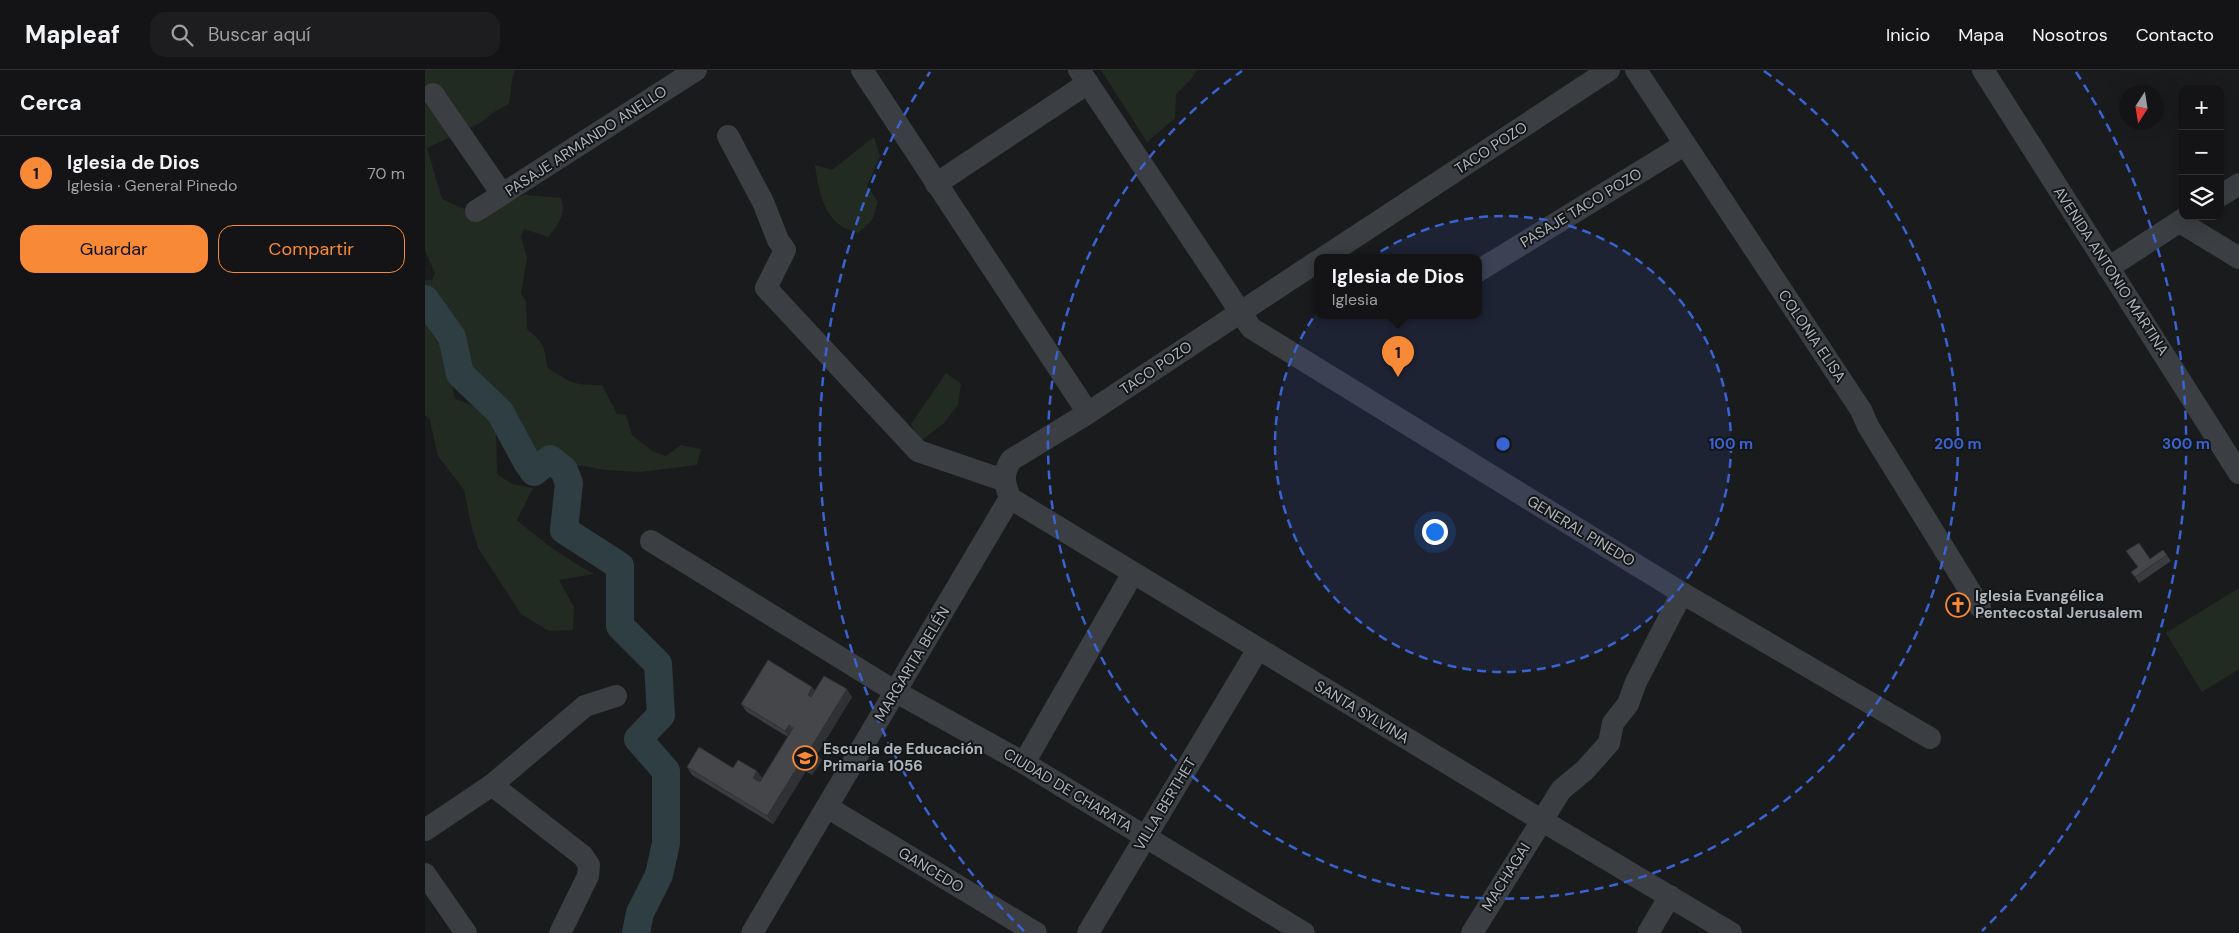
<!DOCTYPE html>
<html lang="es">
<meta charset="utf-8">
<style>
body{margin:0;font-family:"DM Sans",sans-serif;background:#1d1d1f;color:#f1f3f6}
.controls{position:absolute;right:15px;top:15px;display:grid;overflow:hidden;border-radius:10px;box-shadow:0 5px 20px #0002}
.controls button{width:45px;height:45px;display:grid;place-items:center;padding:0;border:0;border-bottom:1px solid #333335;background:#141416;color:#f1f3f6;font:25px sans-serif}
.compass{position:absolute;left:1694px;top:15px;width:45px;height:45px;border-radius:50%;background:#141416;box-shadow:0 5px 20px #0002;rotate:192deg}
.you{position:absolute;left:1009px;top:461px;width:18px;height:18px;margin:-12px;border:4px solid #fff;border-radius:50%;background:#1a73e8;box-shadow:0 0 0 8px #1a73e833}
.badge{display:grid;place-items:center;width:32px;height:32px;border-radius:50%;background:#f88a37;color:#111;font-size:16px;font-weight:700}
.pin{position:absolute;translate:-50% -41px;filter:drop-shadow(0 1px 2px #0008)}
.pin::after{content:'';position:absolute;top:26px;width:18px;height:15px;background:inherit;clip-path:polygon(0 0,100% 0,50% 100%)}
.popup{position:absolute;left:889px;top:184px;width:168px;height:65px;box-sizing:border-box;display:grid;place-content:center;border-radius:10px;background:#141416;filter:drop-shadow(0 1px 4px #0005);font-size:16px;white-space:nowrap;color:#9d9ea1}
.popup b{font-size:19px;color:#f1f3f6}
.popup::after{content:'';position:absolute;left:50%;top:100%;margin-left:-10px;border:10px solid transparent;border-top-color:#141416}
.list{margin:0;padding:0;list-style:none}
h2{display:flex;justify-content:space-between;align-items:center;height:65px;margin:0;padding:0 20px;font-size:21px}
h2 small{font-size:16px;font-weight:400;color:#9d9ea1}
.list li{display:grid;grid-template-columns:32px 1fr auto;gap:15px;align-items:center;box-sizing:border-box;height:75px;padding:0 20px;border-top:1px solid #333335}
.list b{display:block;font-size:19px;white-space:nowrap}
.list p{margin:0;font-size:16px;white-space:nowrap;color:#9d9ea1}
.list em{font-size:16px;font-style:normal;color:#9d9ea1}
.actions{display:flex;gap:10px;padding:15px 20px}
.actions a{flex:1;padding:11px 0;border:1px solid #f88a37;border-radius:15px;text-align:center;font-size:18px;color:#f88a37}
.actions .main{background:#f88a37;color:#111}
.icon{flex:none;width:28px;height:28px;fill:none;stroke:currentColor;stroke-width:2;stroke-linecap:round;stroke-linejoin:round}
.map{position:relative;flex:none;width:1814px;height:863px;overflow:hidden}
header{display:flex;align-items:center;gap:30px;box-sizing:border-box;height:70px;padding:0 25px;background:#141416;border-bottom:1px solid #333335}
header strong{font-size:24px}
nav{display:flex;gap:28px;margin-inline-start:auto;font-size:18px}
.search{width:350px;height:45px;background:#1d1d1f;display:flex;align-items:center;gap:12px;box-sizing:border-box;padding:0 18px;border-radius:15px;color:#9d9ea1;font-size:19px}
main{display:flex}
aside{flex:1;background:#141416}
.map>svg:first-child{display:block}
</style>
<header>
<strong>Mapleaf</strong>
<div class="search"><svg class="icon" aria-label="search" viewBox="0 0 24 24"><circle cx="10" cy="10" r="6"/><path d="M15 15l6 6"/></svg>Buscar aquí</div>
<nav><a>Inicio</a><a>Mapa</a><a>Nosotros</a><a>Contacto</a></nav>
</header>
<main>
<aside>
<h2>Cerca<small></small></h2>
<ul class="list">
<li><span class="badge">1</span><div><b>Iglesia de Dios</b><p>Iglesia · General Pinedo</p></div><em>70 m</em></li>
</ul>
<div class="actions"><a class="main">Guardar</a><a>Compartir</a></div>
</aside>
<div class="map">
<svg width="1814" height="863" viewBox="0 0 1814 863">
<rect width="100%" height="100%" fill="#1a1b1d"/>
<!-- green -->
<g fill="#222b22">
<path d="M0,0H90L87,10L84,34L69,42L55,53L2,78L17,129L46,142L100,125L136,128C142,144 133,155 123,167L99,159L96,167L102,188L96,223L101,232L102,259C118,272 120,276 122,297C143,312 151,316 177,315L192,344L201,345L207,365L227,381L241,386L256,375L276,379L272,395L215,402L181,400L140,393L124,383L105,386L100,378L90,342L43,303L29,263L0,215V210H7L10,203L0,181Z"/>
<polygon points="676,0 772,0 768,7 751,24 750,48 722,72"/>
<path d="M449,67L455,87L442,115L453,132L447,150L433,163C428,161 420,159 415,155C397,142 393,116 390,95L407,100Z"/>
<path d="M0,248L20,283L30,329L66,342L71,362L72,404L87,414L108,418L92,450C116,471 141,489 169,504L134,510L149,537L148,560L124,561L96,544L53,478L46,454L39,420L13,386L5,350L0,345Z"/>
<polygon points="521,303 536,314 533,335 519,353 495,372 486,354"/>
<polygon points="1814,518 1814,599 1777,622 1741,563"/>
</g>
<g fill="none" stroke-linecap="round" stroke-linejoin="round">
<!-- river -->
<polyline stroke="#2f3e42" stroke-width="28" points="0,229 27,267 35,304 75,342 102,392 109,402 125,389 139,400 144,413 139,460 195,496 195,556 233,594 236,645 213,669 241,701 241,773 234,805 215,843 211,863"/>
<!-- minor -->
<g stroke="#3b3e42" stroke-width="22">
<polyline points="437,0 663,343"/>
<polyline points="654,0 826,258 1257,523 1505,668"/>
<polyline points="1211,0 1436,340 1443,356 1555,537"/>
<polyline points="1558,0 1814,403"/>
<polyline points="8,24 77,124"/>
<polyline points="303,66 338,132 353,170 360,180 341,218 493,381 578,410"/>
<polyline points="511,114 663,13"/>
<polyline points="1795,126 1814,114"/>
<polyline points="51,141 271,0"/>
<polyline points="1755,152 1814,188"/>
<polyline points="898,188 1184,0"/>
<path d="M893,191L663,343L586,390C577,405 579,412 585,428L1116,750L1306,863"/>
<polyline points="1683,198 1763,146"/>
<polyline points="1053,201 1259,75"/>
<polyline points="226,471 471,622 599,693 879,863"/>
<polyline points="599,693 708,503"/>
<polyline points="67,715 158,786 164,795 163,806 135,863"/>
<polyline points="402,737 611,863"/>
<polyline points="0,760 67,715 160,636 191,626"/>
<polyline points="0,804 41,863"/>
<polyline points="327,863 585,428"/>
<polyline points="663,863 833,579"/>
<polyline points="1047,863 1136,720 1160,700 1184,673 1188,653 1203,634 1211,612 1257,523"/>
<polyline points="1223,863 1245,826"/>
</g>
</g>
<!-- wall -->
<g fill="#3a3c40">
<polygon points="1738,480 1746,491 1714,513 1706,502"/>
<polygon points="387,617 390,621 427,627 392,684 397,690 387,705 381,701 348,754 267,705 262,697 308,698 332,701 337,708 363,667 322,642 316,634"/>
</g>
<!-- shaded-wall -->
<g fill="#303134">
<polygon points="387,617 393,625 388,633 383,625"/>
<polygon points="422,619 427,627 392,684 397,690 387,705 382,697 385,679"/>
<polygon points="364,655 369,663 366,669 360,661"/>
<polygon points="375,693 381,701 348,754 342,746"/>
<polygon points="332,701 338,709 333,716 328,708"/>
</g>
<!-- building -->
<g fill="#44464a" stroke="#303134">
<polygon points="1714,473 1725,489 1738,480 1742,485 1710,507 1706,502 1713,497 1701,481"/>
<polygon points="343,590 387,617 383,625 386,627 399,606 422,619 385,679 391,683 382,697 375,693 342,746 262,697 274,677 308,698 313,690 332,701 328,708 335,712 368,658 364,655 360,661 316,634"/>
</g>
<!-- distance rings -->
<circle cx="1078" cy="374" r="228" fill="#3a63d2" fill-opacity=".12"/>
<g fill="none" stroke="#3a63d2" stroke-width="2.5" stroke-dasharray="9 6">
<circle cx="1078" cy="374" r="228"/>
<path d="M1339 1A455 455 0 1 1 817 1"/>
<path d="M599 861A683 683 0 0 1 505 2M1651 2A683 683 0 0 1 1557 861"/>
</g>
<!-- icons -->
<defs>
<g id="church-ring" transform="scale(1.25)"><circle r="9.5" fill="#151618" stroke="#f88a37" stroke-width="1.5"/><path d="M-1.2-6h2.4v3.5h3.3v2.4h-3.3V6h-2.4V-.1h-3.3v-2.4h3.3Z" fill="#f88a37"/></g>
<g id="school-ring" transform="scale(1.25)"><circle r="9.5" fill="#151618" stroke="#f88a37" stroke-width="1.5"/><path d="M0-5L7-2L0 1L-7-2ZM-4 1L0 2.5L4 1V4Q0 6-4 4Z" fill="#f88a37"/></g>
</defs>
<g fill-rule="evenodd">
<use href="#church-ring" x="1533" y="535"/>
<use href="#school-ring" x="380" y="688"/>
</g>
<g text-anchor="middle" dominant-baseline="central" stroke-width="4" stroke-linejoin="round" paint-order="stroke">
<!-- street labels -->
<g font-size="15" fill="#acb5bc" stroke="#151618">
<text transform="translate(161 71) rotate(-33)">PASAJE ARMANDO ANELLO</text>
<text transform="translate(1066 78) rotate(-33)">TACO POZO</text>
<text transform="translate(1156 138) rotate(-31)">PASAJE TACO POZO</text>
<text transform="translate(1686 201) rotate(57)">AVENIDA ANTONIO MARTINA</text>
<text transform="translate(1387 266) rotate(56)">COLONIA ELISA</text>
<text transform="translate(731 298) rotate(-34)">TACO POZO</text>
<text transform="translate(1156 461) rotate(31)">GENERAL PINEDO</text>
<text transform="translate(487 594) rotate(-59)">MARGARITA BELÉN</text>
<text transform="translate(937 642) rotate(31)">SANTA SYLVINA</text>
<text transform="translate(643 720) rotate(31)">CIUDAD DE CHARATA</text>
<text transform="translate(740 734) rotate(-59)">VILLA BERTHET</text>
<text transform="translate(506 800) rotate(31)">GANCEDO</text>
<text transform="translate(1081 807) rotate(-58)">MACHAGAI</text>
</g>
<!-- poi labels -->
<g font-size="15" font-weight="bold" fill="#acb5bc" stroke="#151618" text-anchor="start">
<text x="1550" y="526">Iglesia Evangélica<tspan x="1550" dy="17">Pentecostal Jerusalem</tspan></text>
<text x="398" y="679">Escuela de Educación<tspan x="398" dy="17">Primaria 1056</tspan></text>
</g>
</g>
<circle cx="1078" cy="374" r="8" fill="#3a63d2" stroke="#151618" stroke-width="2.5"/>
<g font-size="15" text-anchor="middle" font-weight="bold" fill="#3a63d2" stroke="#151618" stroke-width="4" stroke-linejoin="round" paint-order="stroke">
<text x="1306" y="379">100 m</text>
<text x="1533" y="379">200 m</text>
<text x="1761" y="379">300 m</text>
</g>
</svg>
<div class="controls">
<button>+</button>
<button>−</button>
<button><svg class="icon" aria-label="layers" viewBox="0 0 24 24"><path d="M12 4l9 5-9 5-9-5zM3 14l9 5 9-5"/></svg></button>
</div>
<svg class="compass" viewBox="-18 -18 36 36"><path d="M0-13l5 13h-10z" fill="#e53935"/><path d="M0 13l5-13h-10z" fill="#9d9ea1"/></svg>
<div class="you"></div>
<div class="pin badge" style="left:973px;top:307px">1</div>
<div class="popup"><b>Iglesia de Dios</b>Iglesia</div>
</div>
</main>
